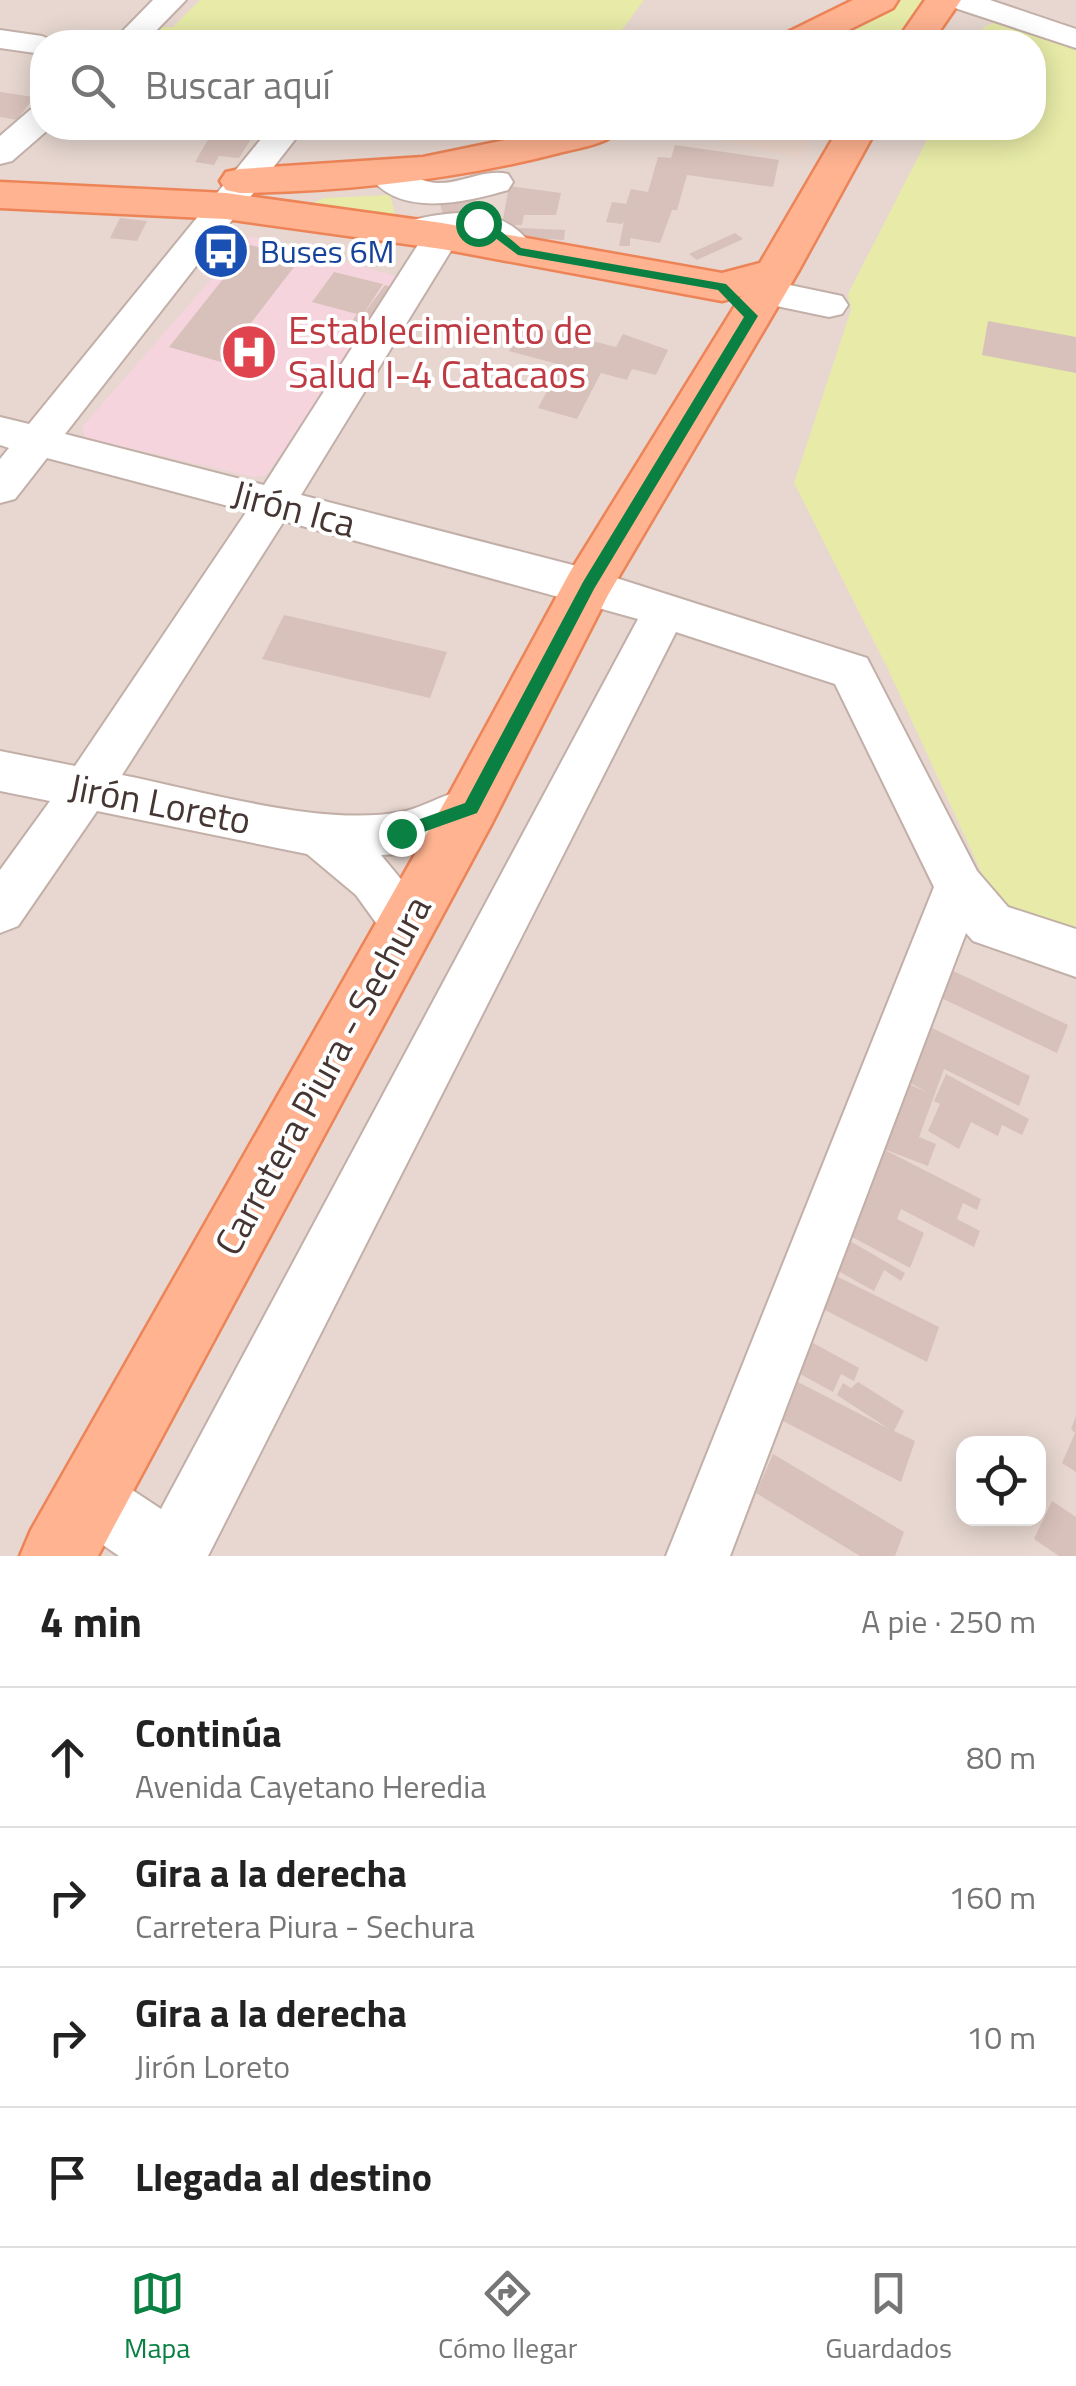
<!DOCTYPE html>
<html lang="es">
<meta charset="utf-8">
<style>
body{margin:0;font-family:"Titillium Web",sans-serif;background:#f6f6f6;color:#222}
.controls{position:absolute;right:30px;bottom:30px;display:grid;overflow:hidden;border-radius:20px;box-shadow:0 5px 25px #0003}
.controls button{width:90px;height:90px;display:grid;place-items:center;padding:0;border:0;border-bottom:2px solid #e0e0e0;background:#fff;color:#222;font:50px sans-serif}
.stop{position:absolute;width:30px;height:30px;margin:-22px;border:8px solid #0b8043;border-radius:50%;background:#fff}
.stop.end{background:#0b8043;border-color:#fff;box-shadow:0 2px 10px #0008}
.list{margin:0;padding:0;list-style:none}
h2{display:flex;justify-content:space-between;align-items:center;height:130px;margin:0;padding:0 40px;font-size:42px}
h2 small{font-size:32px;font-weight:400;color:#767676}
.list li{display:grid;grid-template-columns:65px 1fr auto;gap:30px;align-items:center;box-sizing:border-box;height:140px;padding:0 40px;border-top:2px solid #e0e0e0}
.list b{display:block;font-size:38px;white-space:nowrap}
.list p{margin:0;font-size:32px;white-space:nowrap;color:#767676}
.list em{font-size:32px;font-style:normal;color:#767676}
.icon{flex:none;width:55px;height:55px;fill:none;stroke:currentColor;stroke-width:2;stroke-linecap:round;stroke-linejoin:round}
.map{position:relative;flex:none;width:1076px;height:1556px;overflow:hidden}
.search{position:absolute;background:#fff;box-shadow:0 5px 25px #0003;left:30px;right:30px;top:30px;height:110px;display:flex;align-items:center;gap:25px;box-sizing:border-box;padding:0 35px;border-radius:40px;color:#767676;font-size:38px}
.sheet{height:690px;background:#fff}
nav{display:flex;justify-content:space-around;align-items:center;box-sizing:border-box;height:140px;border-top:2px solid #e0e0e0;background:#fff;font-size:28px;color:#767676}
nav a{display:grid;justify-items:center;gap:5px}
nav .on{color:#0b8043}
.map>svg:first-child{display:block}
</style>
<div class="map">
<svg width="1076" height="1556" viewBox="0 0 1076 1556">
<rect width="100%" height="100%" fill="#f3e8e3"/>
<!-- residential -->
<path fill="#e7d7d0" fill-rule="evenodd" d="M0,0H1076V1556H0ZM42,42H1034V128H42ZM964,1444H1038V1518H964Z"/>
<!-- education -->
<polygon fill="#edd6cb" points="674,128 819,128 800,159"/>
<!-- medical -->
<polygon fill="#f5d4dd" points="249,236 404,278 266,475 254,477 85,438 82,427"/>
<!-- green -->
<g fill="#e7eba7">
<polygon points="200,0 644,0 619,34 603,32 597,42 145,42 142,39 156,27 173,27"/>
<polygon points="902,0 926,0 891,42 839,39"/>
<polygon points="1001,20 1076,43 1076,935 1018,917 991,893 888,669 794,483 851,310 848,294 933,128 1034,128 1034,42 976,42 984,27"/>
<polygon points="390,195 397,222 303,208 324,198"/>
</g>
<!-- building -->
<g fill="#d8c1ba">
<polygon points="0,92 34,97 17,120 0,117"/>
<polygon points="235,128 258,128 239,158 219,156 214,165 195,162 212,133 230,136"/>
<polygon points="675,145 779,160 773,187 687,175 677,210 672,210 660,243 630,238 630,246 619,246 624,221 622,224 606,222 612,202 626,204 631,189 648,192 658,157 671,158"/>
<polygon points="509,186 561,193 556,215 524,215 522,225 502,225"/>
<polygon points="476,200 479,214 444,218 440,204"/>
<polygon points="120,218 147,221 137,241 110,238"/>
<polygon points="519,228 565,230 564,240 518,237"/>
<polygon points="735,233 743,239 697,260 689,254"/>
<polygon points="250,245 301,258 221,362 169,347"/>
<polygon points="334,272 383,284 362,316 385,285 395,288 361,335 344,332 357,314 312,302"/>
<polygon points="988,321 1076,337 1076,373 982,355"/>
<polygon points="525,324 616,347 623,334 668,350 656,375 632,369 627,380 601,373 577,419 538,408 561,365 509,351"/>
<polygon points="284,615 447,652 430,698 262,659"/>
<polygon points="947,968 1068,1025 1057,1053 935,995"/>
<polygon points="920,1022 1030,1076 1019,1106 944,1069 919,1137 936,1144 928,1166 881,1148 981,1199 977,1210 963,1203 957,1219 980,1231 974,1247 901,1209 897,1219 924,1233 910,1268 841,1231 897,1079 927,1092 899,1077"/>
<polygon points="946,1074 1029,1119 1022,1135 1002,1125 998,1136 971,1122 959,1149 928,1131 940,1104 934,1101"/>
<polygon points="845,1238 905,1273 901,1281 884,1270 874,1291 831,1267"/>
<polygon points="828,1272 939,1327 927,1362 815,1305"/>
<polygon points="802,1337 859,1368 854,1381 841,1374 833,1392 789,1368"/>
<polygon points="798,1382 889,1429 837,1395 843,1383 851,1388 858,1382 904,1411 894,1431 915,1441 901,1482 783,1421"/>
<polygon points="1076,1416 1076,1472 1062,1463 1075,1433 1071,1429"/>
<polygon points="773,1454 904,1532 895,1556 860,1556 756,1493"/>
<polygon points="1052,1501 1076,1517 1076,1556 1059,1556 1034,1539"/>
</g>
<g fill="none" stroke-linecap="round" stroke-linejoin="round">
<!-- minor casing -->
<g stroke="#c2afa8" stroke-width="4">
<g id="minor">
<polygon points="153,0 186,0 145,42 112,42"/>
<polygon points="945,0 990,0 1076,29 1076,48 949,6"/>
<polygon points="0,30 42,36 56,42 42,42 42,54 0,48"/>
<polygon points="42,107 42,128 50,128 12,161 0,164 0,136 30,110"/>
<path d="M270,128H304L65,434L264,485L421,240L410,243L397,240L392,232L397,224C447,211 503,200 536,251L531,259C499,268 488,233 458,233L460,236L301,495L588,569L867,658L977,871L1008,907L1076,929V977L973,941L966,933L730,1556H666L934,887L835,684L676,632L208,1556H119L67,1520L57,1498L67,1476L89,1466L111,1476L161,1509L638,619L284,521L122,775C203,791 321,827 401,812C432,806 457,782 488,793L495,808L488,823L401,854L381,855L423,906L430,922L423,938L405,945L387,938L356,895L307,854L97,811L18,926L0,933V870L50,801L0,791V751L75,766L247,511L47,458L15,499L0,503V459L9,448L0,445V417L29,424Z"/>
<path d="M385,163C403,168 418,182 437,183C462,184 485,168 508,174L513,182L508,190C466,202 398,219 368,174L373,167Z"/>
<polygon points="766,280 842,296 848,305 842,314 829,317 753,301 748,292 753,283"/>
</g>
</g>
<!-- major casing -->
<g stroke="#ed8457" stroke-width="5">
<g id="major">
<polygon points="853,0 898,0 893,8 824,42 779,42 784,34"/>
<polygon points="925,0 961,0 932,42 896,42"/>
<path d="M563,128H621C610,144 578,148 559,153C454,180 349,191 240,193L226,190L220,181L226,172L240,169L423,157Z"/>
<polygon points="839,128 877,128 798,272 608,595 491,825 98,1556 20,1556 31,1530 451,791 570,572 741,296 722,301 442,249 226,219 0,208 0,182 226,193 442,223 722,273 760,263"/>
</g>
</g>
<!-- minor -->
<use href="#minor" fill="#fff" fill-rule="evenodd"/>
<!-- major -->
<use href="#major" fill="#ffb390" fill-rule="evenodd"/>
</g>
<!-- route -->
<polygon fill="#0b8043" points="478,219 490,222 521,248 726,284 758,316 594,589 477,813 401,840 392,833 395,828 465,803 583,582 744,317 718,290 518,255 482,228 473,226"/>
<!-- icons -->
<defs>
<g id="bus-disc" transform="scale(2.875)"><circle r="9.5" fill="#1a4fb4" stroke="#fff"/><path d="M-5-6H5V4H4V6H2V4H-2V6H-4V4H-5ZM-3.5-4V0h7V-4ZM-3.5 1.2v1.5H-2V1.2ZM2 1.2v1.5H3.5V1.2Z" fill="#fff"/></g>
<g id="hospital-disc" transform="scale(2.875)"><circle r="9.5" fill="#e0444e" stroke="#fff"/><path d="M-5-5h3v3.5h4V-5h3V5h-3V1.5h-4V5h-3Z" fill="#fff"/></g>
</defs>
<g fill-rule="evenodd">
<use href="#bus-disc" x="221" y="251"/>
<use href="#hospital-disc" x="249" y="352"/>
</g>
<g text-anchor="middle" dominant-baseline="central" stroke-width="8" stroke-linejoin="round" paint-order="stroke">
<!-- far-transit labels -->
<g font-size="32" fill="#164399" stroke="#fff" text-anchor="start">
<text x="260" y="251">Buses 6M</text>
</g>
<!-- health labels -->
<g font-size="38" fill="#be3a42" stroke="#fff" text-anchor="start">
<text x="288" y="330">Establecimiento de<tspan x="288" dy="44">Salud I-4 Catacaos</tspan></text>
</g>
<!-- street labels -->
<g font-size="38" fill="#453633" stroke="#fff">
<text transform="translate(294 508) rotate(15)">Jirón Ica</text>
<text transform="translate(160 803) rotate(11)">Jirón Loreto</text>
<text transform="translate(322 1075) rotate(-61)">Carretera Piura - Sechura</text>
</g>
</g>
</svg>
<div class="controls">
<button><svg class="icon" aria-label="locate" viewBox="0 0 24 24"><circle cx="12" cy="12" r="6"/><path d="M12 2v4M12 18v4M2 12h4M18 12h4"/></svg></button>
</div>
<div class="stop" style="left:478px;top:223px"></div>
<div class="stop end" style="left:401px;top:833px"></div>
<div class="search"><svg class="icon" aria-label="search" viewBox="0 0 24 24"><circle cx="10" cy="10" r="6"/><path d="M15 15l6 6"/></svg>Buscar aquí</div>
</div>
<section class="sheet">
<h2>4 min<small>A pie · 250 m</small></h2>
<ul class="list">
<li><svg class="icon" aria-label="ahead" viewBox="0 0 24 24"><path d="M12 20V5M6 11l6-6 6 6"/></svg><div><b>Continúa</b><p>Avenida Cayetano Heredia</p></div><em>80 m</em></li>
<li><svg class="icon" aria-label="right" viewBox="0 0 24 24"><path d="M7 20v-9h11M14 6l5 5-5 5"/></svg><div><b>Gira a la derecha</b><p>Carretera Piura - Sechura</p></div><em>160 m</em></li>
<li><svg class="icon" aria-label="right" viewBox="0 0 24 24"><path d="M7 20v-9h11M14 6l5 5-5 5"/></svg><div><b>Gira a la derecha</b><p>Jirón Loreto</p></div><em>10 m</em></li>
<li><svg class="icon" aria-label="arrive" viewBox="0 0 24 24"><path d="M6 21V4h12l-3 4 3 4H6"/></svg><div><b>Llegada al destino</b></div></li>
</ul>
</section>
<nav>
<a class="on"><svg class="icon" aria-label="map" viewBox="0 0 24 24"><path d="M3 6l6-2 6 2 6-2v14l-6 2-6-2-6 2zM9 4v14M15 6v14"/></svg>Mapa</a>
<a><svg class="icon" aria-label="directions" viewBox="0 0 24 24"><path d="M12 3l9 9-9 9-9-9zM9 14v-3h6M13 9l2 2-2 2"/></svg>Cómo llegar</a>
<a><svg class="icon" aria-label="saved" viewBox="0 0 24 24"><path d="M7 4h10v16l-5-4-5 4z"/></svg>Guardados</a>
</nav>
